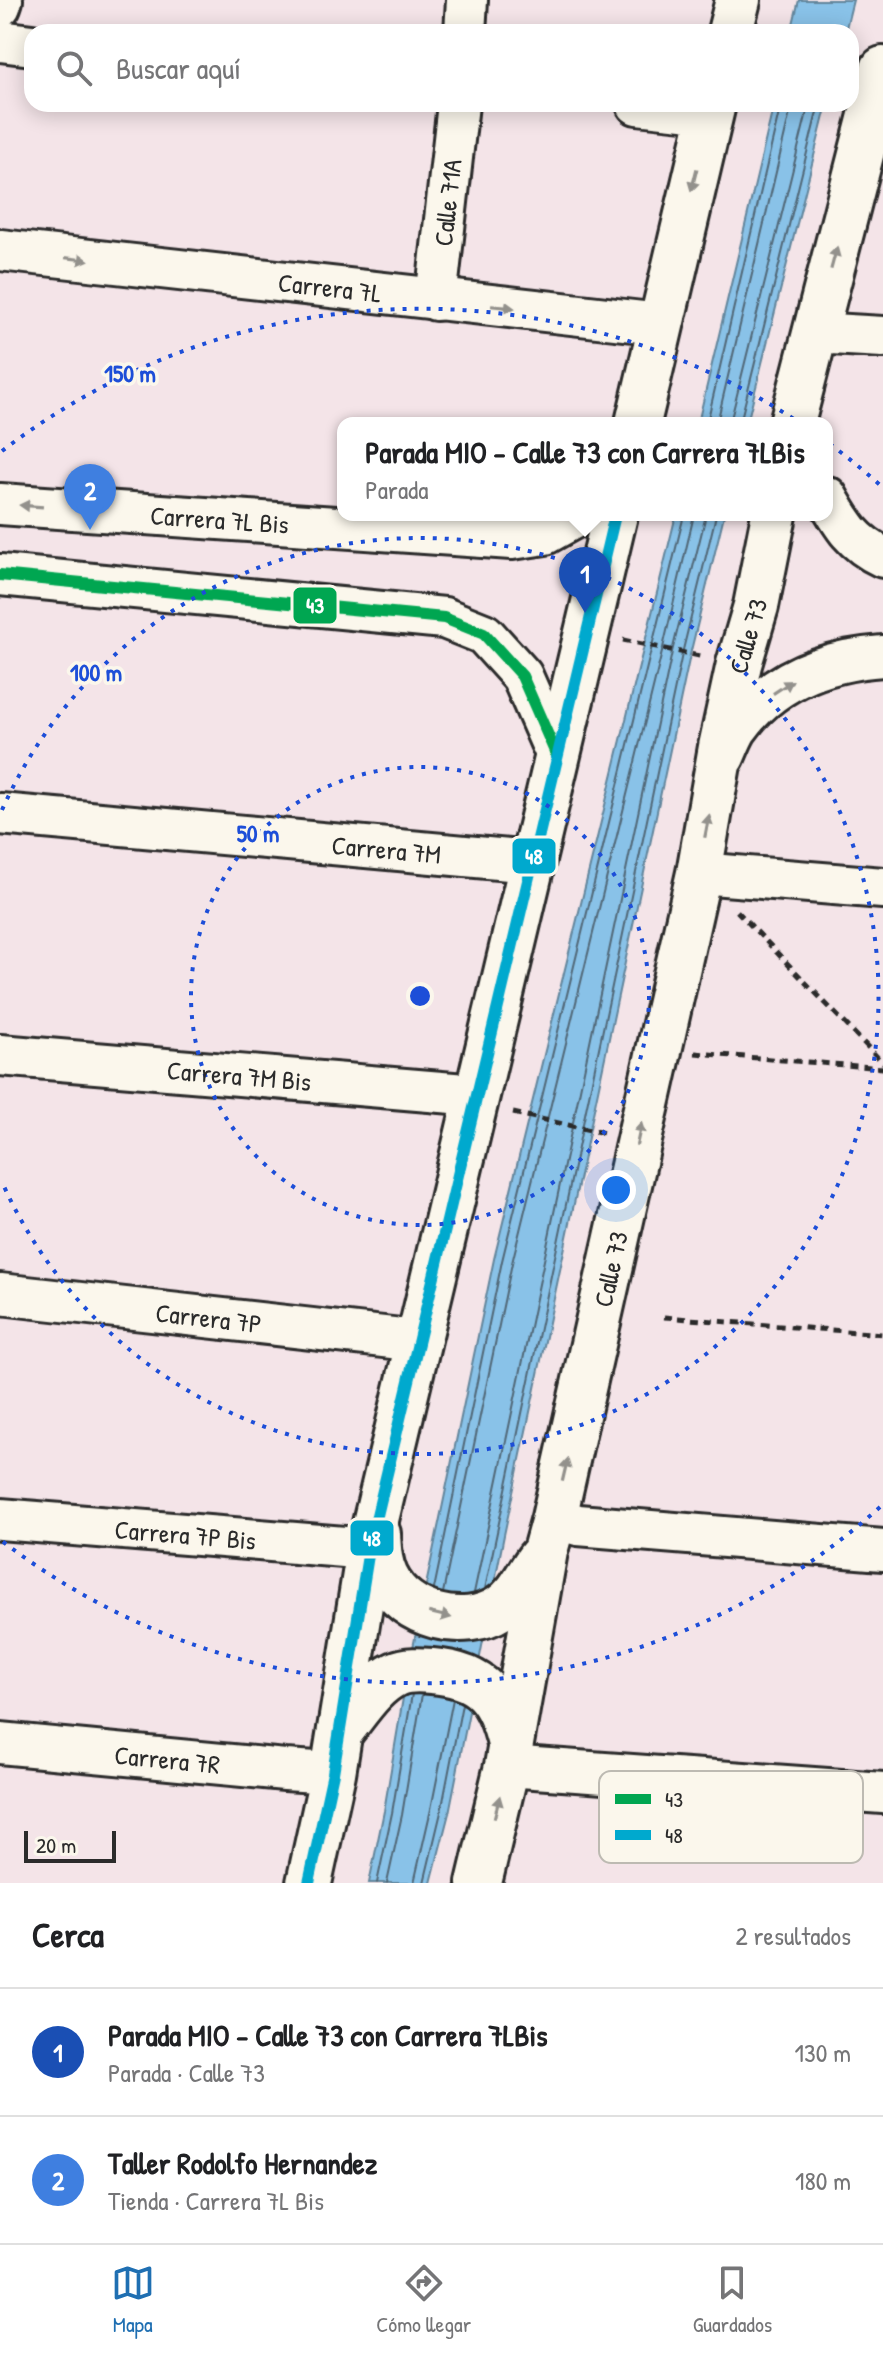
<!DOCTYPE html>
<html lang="es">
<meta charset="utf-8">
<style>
body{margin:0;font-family:"Patrick Hand",sans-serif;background:#f6f6f6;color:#202124}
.scale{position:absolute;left:24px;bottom:20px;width:92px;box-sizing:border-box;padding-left:8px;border:4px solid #2b2b2b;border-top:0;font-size:22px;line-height:28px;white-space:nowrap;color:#2b2b2b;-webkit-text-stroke:6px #fbf7ec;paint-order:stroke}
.you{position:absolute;left:616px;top:1190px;width:28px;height:28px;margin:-20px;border:6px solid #fff;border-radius:50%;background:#1a73e8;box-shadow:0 0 0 12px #1a73e833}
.badge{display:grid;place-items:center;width:52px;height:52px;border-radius:50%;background:#1f6fb2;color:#fff;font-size:26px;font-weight:700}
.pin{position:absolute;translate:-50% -66px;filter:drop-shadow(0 2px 4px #0008)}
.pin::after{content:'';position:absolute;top:42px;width:28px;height:24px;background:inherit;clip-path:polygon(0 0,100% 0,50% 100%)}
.popup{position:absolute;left:337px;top:417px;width:496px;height:104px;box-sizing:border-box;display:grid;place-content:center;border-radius:16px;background:#fff;filter:drop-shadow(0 2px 6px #0005);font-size:26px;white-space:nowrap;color:#757577}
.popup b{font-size:30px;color:#202124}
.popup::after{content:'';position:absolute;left:50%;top:100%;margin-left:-16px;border:16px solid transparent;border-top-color:#fff}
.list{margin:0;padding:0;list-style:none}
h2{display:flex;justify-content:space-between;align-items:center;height:104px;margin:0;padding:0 32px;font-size:34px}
h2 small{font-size:26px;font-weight:400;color:#757577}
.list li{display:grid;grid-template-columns:52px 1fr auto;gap:24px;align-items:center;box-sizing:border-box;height:128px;padding:0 32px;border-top:2px solid #e0e0e0}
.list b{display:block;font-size:30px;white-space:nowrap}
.list p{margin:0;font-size:26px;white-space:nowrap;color:#757577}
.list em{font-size:26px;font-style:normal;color:#757577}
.icon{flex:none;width:44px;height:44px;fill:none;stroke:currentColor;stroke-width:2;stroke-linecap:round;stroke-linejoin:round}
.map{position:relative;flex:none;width:883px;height:1883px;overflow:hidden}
.search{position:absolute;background:#fff;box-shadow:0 4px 20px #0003;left:24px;right:24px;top:24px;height:88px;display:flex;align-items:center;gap:20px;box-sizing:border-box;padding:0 28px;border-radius:24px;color:#757577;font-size:30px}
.sheet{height:360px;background:#fff}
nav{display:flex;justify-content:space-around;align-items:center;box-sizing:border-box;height:112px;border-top:2px solid #e0e0e0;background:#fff;font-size:22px;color:#757577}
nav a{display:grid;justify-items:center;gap:4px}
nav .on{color:#1f6fb2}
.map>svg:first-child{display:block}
</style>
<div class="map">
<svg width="883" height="1883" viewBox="0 0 883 1883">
<rect width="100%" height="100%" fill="#f4e4e8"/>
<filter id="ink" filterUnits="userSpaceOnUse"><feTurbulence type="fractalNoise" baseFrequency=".0125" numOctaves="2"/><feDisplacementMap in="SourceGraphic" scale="16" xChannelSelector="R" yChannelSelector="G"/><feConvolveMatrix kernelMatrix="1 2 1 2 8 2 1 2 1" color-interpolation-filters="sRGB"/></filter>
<g filter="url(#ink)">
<!-- water -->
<g fill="#89c2e8" stroke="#63869c" stroke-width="2">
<polygon points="799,0 853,0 845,32 791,32"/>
<polygon points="774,104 827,104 747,423 698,423"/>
<polygon points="676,515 724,515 690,655 504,1535 449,1813 431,1883 369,1883 384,1811 405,1686 494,1259"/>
</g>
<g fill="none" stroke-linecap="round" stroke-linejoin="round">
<!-- shore -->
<g stroke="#516777" stroke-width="2">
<polyline points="707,423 781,104"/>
<polyline points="717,423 792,104"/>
<polyline points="730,423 809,104"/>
<polyline points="740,423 819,104"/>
<polyline points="434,1589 502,1261 684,515"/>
<polyline points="485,1589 682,654 716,515"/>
<polyline points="443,1593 512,1263 663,648 694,515"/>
<polyline points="474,1593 672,652 706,515"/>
<polyline points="377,1883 392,1813 412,1694"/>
<polyline points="387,1883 402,1815 422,1694"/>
<polyline points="414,1883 431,1809 453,1699"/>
<polyline points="424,1883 441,1812 462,1704"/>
</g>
<!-- minor casing -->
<g stroke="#2b2b2b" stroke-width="46">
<g id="minor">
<polyline points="0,6 2,0"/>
<polyline points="465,32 467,0"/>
<polyline points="0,41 32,45"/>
<polyline points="637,104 711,112"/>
<path id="s1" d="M0,250L660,324"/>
<path id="s2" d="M436,300L458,104"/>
<polyline points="814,333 883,337"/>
<path d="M827,497C843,525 853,543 883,557"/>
<path id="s3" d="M0,504L512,539L545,534L579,515"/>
<polyline points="0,575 444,618 484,634 522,676 557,756"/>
<path d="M724,757C728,748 732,737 737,729C772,679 825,660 883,656"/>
<path id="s4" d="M0,814L532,862"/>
<polyline points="699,873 883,888"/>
<path id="s5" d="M0,1055L477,1095"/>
<path id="s6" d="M0,1294L419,1341"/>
<polyline points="554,1518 578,1525 883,1550"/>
<path id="s7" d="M0,1519L369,1549"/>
<path id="s8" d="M0,1743L285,1770L333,1773"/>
<polyline points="507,1766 883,1793"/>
</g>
</g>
<!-- major casing -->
<g stroke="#2b2b2b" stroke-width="50">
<g id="major">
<polyline points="730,32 738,0"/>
<polyline points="638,423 713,104"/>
<polyline points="792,423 883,69"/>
<path d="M378,1534C379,1549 379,1563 386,1577C405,1617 464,1631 500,1608C519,1596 526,1576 539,1559"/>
<path d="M340,1732C356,1713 372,1685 396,1674C407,1669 420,1670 432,1671C483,1675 499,1698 510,1744"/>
<polyline points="309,1883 333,1773 369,1549 615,515"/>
<path id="s9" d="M479,1883L507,1766L545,1551L554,1518L699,873L721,747L739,664L756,606L774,515"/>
</g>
</g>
<!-- path -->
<g stroke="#2b2b2b" stroke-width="5" stroke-dasharray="8 6" stroke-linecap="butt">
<polyline points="623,640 704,657"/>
<polyline points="737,911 883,1063"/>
<polyline points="695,1053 883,1068"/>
<polyline points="513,1113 604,1133"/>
<polyline points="664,1317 883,1334"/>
</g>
<!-- minor -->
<use href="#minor" stroke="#fbf7ec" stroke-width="40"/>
<!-- major -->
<use href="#major" stroke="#fbf7ec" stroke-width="44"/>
<!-- bus-1 casing -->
<g stroke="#fbf7ec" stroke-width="18">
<polyline id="bus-1" points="0,575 444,618 484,634 522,676 557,756"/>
</g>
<!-- bus-2 casing -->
<g stroke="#fbf7ec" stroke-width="18">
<polyline id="bus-2" points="309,1883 333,1773 369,1549 615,515"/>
</g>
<!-- bus-1 -->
<use href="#bus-1" stroke="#00a651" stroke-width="12"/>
<!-- bus-2 -->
<use href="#bus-2" stroke="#00a9ce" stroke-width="12"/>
</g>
<!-- one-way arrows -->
<defs><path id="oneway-solid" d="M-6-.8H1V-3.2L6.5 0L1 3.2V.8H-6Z" transform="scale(2)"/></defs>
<g fill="#93918c">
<use href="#oneway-solid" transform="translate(694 180) rotate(104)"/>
<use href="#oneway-solid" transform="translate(834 258) rotate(-75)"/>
<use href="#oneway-solid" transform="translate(77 259) rotate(7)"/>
<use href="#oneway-solid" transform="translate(503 307) rotate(6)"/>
<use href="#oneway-solid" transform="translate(31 506) rotate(-176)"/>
<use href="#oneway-solid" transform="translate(783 687) rotate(-33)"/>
<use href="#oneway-solid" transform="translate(707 826) rotate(-79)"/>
<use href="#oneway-solid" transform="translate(639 1134) rotate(-78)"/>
<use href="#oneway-solid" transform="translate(565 1470) rotate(-77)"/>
<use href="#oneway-solid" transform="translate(440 1615) rotate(13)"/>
<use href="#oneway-solid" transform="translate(497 1807) rotate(-76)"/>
</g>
</g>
<!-- distance rings -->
<g fill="none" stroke="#1d4ed8" stroke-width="4" stroke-dasharray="4 8">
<circle cx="420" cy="996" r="229"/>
<path d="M2 810A458 458 0 1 1 2 1182"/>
<path d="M880 1507A687 687 0 0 1 2 1541M2 451A687 687 0 0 1 880 485"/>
</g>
<g text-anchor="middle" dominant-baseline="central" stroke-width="7" stroke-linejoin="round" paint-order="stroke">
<!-- street labels -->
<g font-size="26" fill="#2b2b2b" stroke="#fbf7ec">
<text stroke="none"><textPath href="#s2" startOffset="98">Calle 71A</textPath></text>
<text stroke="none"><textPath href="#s1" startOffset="332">Carrera 7L</textPath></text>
<text stroke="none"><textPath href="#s3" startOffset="220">Carrera 7L Bis</textPath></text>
<text stroke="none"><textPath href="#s9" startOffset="1276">Calle 73</textPath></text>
<text stroke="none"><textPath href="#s4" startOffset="388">Carrera 7M</textPath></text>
<text stroke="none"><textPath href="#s5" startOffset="240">Carrera 7M Bis</textPath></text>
<text stroke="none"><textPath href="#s9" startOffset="628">Calle 73</textPath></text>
<text stroke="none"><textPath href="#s6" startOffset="210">Carrera 7P</textPath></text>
<text stroke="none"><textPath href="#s7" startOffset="186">Carrera 7P Bis</textPath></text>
<text stroke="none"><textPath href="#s8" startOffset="168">Carrera 7R</textPath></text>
</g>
</g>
<!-- legend -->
<rect x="599" y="1771" width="264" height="92" rx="12" fill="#fbf7ec" stroke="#bdbab2" stroke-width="2"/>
<rect x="615" y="1794" width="36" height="10" fill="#00a651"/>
<rect x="615" y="1830" width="36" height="10" fill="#00a9ce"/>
<g font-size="22" fill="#2b2b2b">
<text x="665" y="1807">43</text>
<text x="665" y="1843">48</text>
</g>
<circle cx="420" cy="996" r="12" fill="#1d4ed8" stroke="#fbf7ec" stroke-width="4"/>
<g font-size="24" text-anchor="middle" font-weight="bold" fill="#1d4ed8" stroke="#fbf7ec" stroke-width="7" stroke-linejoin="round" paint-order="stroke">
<text x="130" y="382">150 m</text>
<text x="96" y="681">100 m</text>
<text x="258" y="842">50 m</text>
</g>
<g stroke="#fbf7ec" stroke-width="3">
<rect x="292" y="586" width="46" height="39" rx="8" fill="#00a651"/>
<rect x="511" y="837" width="46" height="38" rx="8" fill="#00a9ce"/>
<rect x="349" y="1519" width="46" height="38" rx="8" fill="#00a9ce"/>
</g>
<g font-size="22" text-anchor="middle" font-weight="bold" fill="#fff">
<text x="315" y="613">43</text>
<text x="534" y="864">48</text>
<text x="372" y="1546">48</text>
</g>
</svg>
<div class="scale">20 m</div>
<div class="you"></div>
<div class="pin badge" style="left:585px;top:613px;background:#1a4fb4">1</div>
<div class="popup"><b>Parada MIO - Calle 73 con Carrera 7LBis</b>Parada</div>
<div class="pin badge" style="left:90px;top:530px;background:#3f7fe0">2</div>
<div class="search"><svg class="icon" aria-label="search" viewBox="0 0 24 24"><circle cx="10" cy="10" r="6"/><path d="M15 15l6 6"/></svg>Buscar aquí</div>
</div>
<section class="sheet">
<h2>Cerca<small>2 resultados</small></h2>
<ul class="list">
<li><span class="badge" style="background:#1a4fb4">1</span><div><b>Parada MIO - Calle 73 con Carrera 7LBis</b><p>Parada · Calle 73</p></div><em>130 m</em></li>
<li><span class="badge" style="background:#3f7fe0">2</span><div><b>Taller Rodolfo Hernandez</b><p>Tienda · Carrera 7L Bis</p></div><em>180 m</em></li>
</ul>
</section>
<nav>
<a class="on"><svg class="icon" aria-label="map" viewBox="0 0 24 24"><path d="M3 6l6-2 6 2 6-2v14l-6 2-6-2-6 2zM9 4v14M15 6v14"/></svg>Mapa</a>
<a><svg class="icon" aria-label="directions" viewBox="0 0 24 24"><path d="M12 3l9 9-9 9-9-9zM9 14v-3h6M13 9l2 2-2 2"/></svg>Cómo llegar</a>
<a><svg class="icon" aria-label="saved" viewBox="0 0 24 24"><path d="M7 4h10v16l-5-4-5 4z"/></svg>Guardados</a>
</nav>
